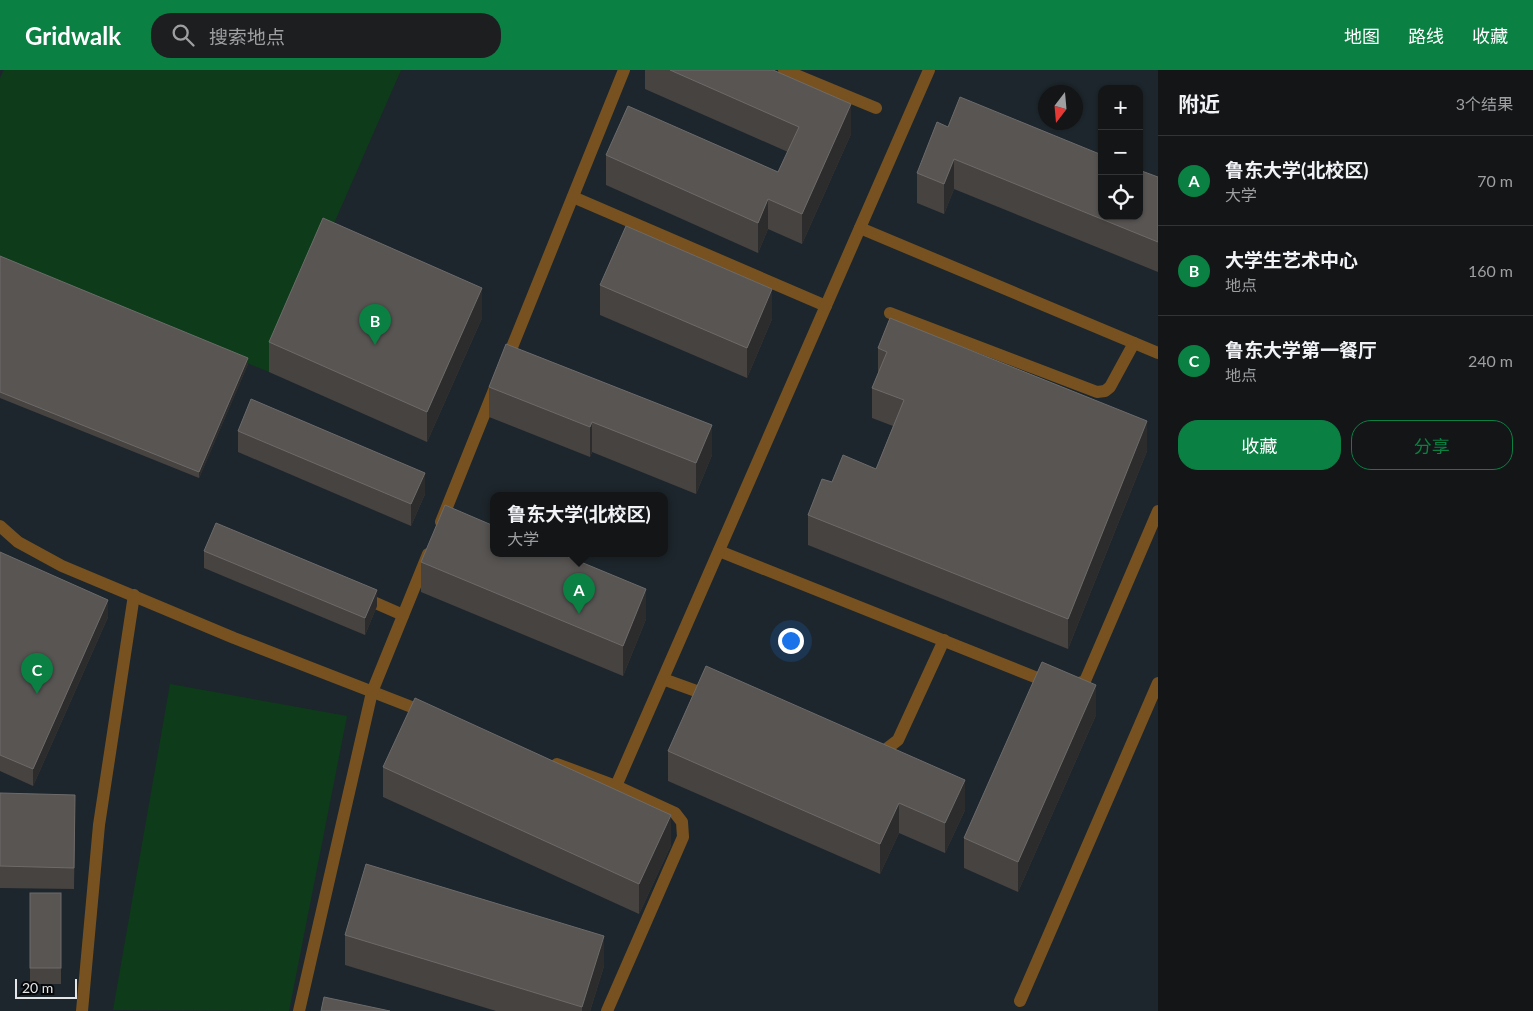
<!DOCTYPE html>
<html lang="zh">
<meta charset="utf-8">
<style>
body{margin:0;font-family:Lato,"Noto Sans SC",sans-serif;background:#1c1e20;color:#f1f3f6}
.controls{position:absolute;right:15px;top:15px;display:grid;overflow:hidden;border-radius:10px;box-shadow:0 1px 4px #0004}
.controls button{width:45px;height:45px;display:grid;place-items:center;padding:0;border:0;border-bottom:1px solid #323436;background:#131517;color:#f1f3f6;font:25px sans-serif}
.compass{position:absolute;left:1038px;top:15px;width:45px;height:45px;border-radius:50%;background:#131517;box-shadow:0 1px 4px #0004;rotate:196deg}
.scale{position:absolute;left:15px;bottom:12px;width:62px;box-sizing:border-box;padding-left:5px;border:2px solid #e3e5e7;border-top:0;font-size:14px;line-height:18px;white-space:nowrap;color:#e3e5e7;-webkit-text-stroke:4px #060708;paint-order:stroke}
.you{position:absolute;left:790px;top:570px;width:18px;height:18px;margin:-12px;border:4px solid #fff;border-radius:50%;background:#1a73e8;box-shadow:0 0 0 8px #1a73e833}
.badge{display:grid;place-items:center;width:32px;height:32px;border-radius:50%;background:#0b8043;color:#fff;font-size:16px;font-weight:700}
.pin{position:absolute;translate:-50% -41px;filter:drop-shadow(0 1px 2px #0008)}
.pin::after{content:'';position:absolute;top:26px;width:18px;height:15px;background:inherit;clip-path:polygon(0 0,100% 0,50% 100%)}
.popup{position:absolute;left:490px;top:422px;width:178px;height:65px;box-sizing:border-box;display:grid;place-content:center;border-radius:10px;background:#131517;filter:drop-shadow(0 1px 4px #0005);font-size:16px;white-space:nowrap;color:#9d9fa1}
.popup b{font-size:19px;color:#f1f3f6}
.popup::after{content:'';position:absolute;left:50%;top:100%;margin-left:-10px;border:10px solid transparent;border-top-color:#131517}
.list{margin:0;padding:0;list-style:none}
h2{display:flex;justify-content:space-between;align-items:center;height:65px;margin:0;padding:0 20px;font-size:21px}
h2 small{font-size:16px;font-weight:400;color:#9d9fa1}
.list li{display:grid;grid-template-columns:32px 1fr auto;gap:15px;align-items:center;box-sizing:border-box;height:90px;padding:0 20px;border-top:1px solid #323436}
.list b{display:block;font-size:19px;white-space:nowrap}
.list p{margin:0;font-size:16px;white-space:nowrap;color:#9d9fa1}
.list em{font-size:16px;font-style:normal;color:#9d9fa1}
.actions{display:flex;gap:10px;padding:15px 20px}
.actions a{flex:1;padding:11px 0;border:1px solid #0b8043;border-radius:20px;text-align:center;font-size:18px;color:#0b8043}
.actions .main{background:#0b8043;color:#fff}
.icon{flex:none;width:28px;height:28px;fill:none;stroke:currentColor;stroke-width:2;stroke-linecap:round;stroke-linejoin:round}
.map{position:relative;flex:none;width:1158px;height:941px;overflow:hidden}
header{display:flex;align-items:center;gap:30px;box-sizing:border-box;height:70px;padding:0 25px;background:#0b8043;color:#fff}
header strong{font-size:24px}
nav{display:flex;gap:28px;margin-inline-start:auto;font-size:18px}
.search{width:350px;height:45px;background:#1c1e20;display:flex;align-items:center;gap:12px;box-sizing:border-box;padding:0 18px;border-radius:20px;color:#9d9fa1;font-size:19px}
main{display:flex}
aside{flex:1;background:#131517}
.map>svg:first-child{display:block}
</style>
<header>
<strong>Gridwalk</strong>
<div class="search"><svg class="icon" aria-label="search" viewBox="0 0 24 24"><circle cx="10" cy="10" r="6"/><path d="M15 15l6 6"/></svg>搜索地点</div>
<nav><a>地图</a><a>路线</a><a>收藏</a></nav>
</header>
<main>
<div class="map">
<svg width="1158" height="941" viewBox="0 0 1158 941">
<rect width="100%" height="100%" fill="#191c1f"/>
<!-- built -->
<path fill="#1d262c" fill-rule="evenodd" d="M0,0H1158V941H0ZM1102,19H1139V146H1102ZM1046,22H1076V52H1046ZM494,425H664V483H494Z"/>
<!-- park -->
<g fill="#0e3c1a">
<polygon points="4,0 401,0 269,302 0,192 0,8"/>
<polygon points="170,614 347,646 289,941 113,940"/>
</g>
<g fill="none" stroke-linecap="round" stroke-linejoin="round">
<!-- minor -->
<g stroke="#775220" stroke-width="12">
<polyline points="784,0 876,38"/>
<polyline points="573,127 826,236"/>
<polyline points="860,158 1158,283"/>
<polyline points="890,243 1097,322 1105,321 1110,317 1134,273"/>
<polyline points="506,292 624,0"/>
<polyline points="441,452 494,320"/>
<polyline points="0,456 18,472 62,496 234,568 427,643"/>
<polyline points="719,481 1050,613"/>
<polyline points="362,527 403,545"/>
<polyline points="663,609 710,626"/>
<polyline points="1071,616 1085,611 1158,441"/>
<polyline points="873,680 885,680 898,670 944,570"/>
<polyline points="557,694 616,716 929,0"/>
<polyline points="1020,931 1158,613"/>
<polyline points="82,941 99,755 134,525"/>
<polyline points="299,941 372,622 428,484"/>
<polyline points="607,941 683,767 682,752 675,743 616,716"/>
</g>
</g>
<!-- wall -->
<g fill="#474341">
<polygon points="645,0 773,0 851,64 802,174 768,159 758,183 606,115 606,85 778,102 788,82 645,19"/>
<polygon points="948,57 1158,107 1158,202 954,119 944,144 917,133 917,103"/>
<polygon points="0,186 248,294 199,408 0,328"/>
<polygon points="600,215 772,249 747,308 600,245"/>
<polygon points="482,248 427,372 269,302 269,272"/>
<polygon points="878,278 1147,381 1068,579 808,475 808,445 832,412 876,399 893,356 872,348 872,318 878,303"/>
<polygon points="489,317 712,385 696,424 592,382 590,387 489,347"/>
<polygon points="238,361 425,424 411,456 238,382"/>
<polygon points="204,481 377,536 365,565 204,498"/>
<polygon points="0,482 108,547 33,716 0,701"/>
<polygon points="421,492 646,549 623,606 421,522"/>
<polygon points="1096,645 1018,822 964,798 964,768"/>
<polygon points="668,681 965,740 945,783 899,763 880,804 668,711"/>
<polygon points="383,697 671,775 639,844 383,727"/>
<polygon points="0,723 75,746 74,819 0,818"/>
<rect x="30" y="823" width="31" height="91"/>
<polygon points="345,865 604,896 590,941 496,941 345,895"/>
</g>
<!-- shaded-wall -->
<g fill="#2d2c2c">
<polygon points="851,34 851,64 802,174 802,144"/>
<polygon points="954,89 954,119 944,144 944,114"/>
<polygon points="768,129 768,159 758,183 758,153"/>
<polygon points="482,218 482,248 427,372 427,342"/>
<polygon points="772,219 772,249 747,308 747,278"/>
<polygon points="248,288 248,294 199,408 199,402"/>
<polygon points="1147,351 1147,381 1068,579 1068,549"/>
<polygon points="592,352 592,382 590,387 590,357"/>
<polygon points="712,355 712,385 696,424 696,393"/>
<polygon points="425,403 425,424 411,456 411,434"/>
<polygon points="646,519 646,549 623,606 623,576"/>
<polygon points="377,520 377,536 365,565 365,548"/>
<polygon points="108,530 108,547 33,716 33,699"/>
<polygon points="1096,615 1096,645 1018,822 1018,792"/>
<polygon points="965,710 965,740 945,783 945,753"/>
<polygon points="899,733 899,763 880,804 880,774"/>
<polygon points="671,745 671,775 639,844 639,814"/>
<polygon points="604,866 604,896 590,941 582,941 582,937"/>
</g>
<!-- building -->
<g fill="#585553" stroke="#6d6b6a">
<polygon points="670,0 773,0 851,34 802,144 768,129 758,153 606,85 628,36 778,102 799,57"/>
<polygon points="960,27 1102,85 1102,146 1139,146 1139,100 1158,107 1158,172 954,89 944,114 917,103 937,52 948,57"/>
<polygon points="323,148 482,218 427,342 269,272"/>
<polygon points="626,156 772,219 747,278 600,215"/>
<polygon points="0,186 248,288 199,402 0,322"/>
<polygon points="890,248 1147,351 1068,549 808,445 822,409 832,412 843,385 876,399 904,330 872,318 887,282 878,278"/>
<polygon points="506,274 712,355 696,393 592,352 590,357 489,317"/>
<polygon points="251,329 425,403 411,434 238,361"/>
<polygon points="445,435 494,456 494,483 559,483 646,519 623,576 421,492"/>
<polygon points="216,453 377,520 365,548 204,481"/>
<polygon points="0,482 108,530 33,699 0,685"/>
<polygon points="1042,592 1096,615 1018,792 964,768"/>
<polygon points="706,596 965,710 945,753 899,733 880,774 668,681"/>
<polygon points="415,628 671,745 639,814 383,697"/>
<polygon points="0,723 75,725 74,798 0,796"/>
<polygon points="366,794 604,866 582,937 345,865"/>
<rect x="30" y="823" width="31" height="75"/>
<polygon points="324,927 390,941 321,941"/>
</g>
</svg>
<div class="controls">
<button>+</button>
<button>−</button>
<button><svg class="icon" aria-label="locate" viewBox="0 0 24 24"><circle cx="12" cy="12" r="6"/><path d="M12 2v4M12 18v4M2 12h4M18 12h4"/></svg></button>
</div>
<svg class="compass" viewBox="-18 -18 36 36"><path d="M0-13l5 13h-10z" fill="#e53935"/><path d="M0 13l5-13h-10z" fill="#9d9fa1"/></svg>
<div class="scale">20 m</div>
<div class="you"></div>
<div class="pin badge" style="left:579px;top:544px">A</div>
<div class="popup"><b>鲁东大学(北校区)</b>大学</div>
<div class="pin badge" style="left:375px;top:275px">B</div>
<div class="pin badge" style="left:37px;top:624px">C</div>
</div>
<aside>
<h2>附近<small>3个结果</small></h2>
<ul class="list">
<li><span class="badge">A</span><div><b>鲁东大学(北校区)</b><p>大学</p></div><em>70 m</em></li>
<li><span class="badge">B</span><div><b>大学生艺术中心</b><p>地点</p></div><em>160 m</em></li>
<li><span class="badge">C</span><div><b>鲁东大学第一餐厅</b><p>地点</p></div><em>240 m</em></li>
</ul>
<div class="actions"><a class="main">收藏</a><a>分享</a></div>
</aside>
</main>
